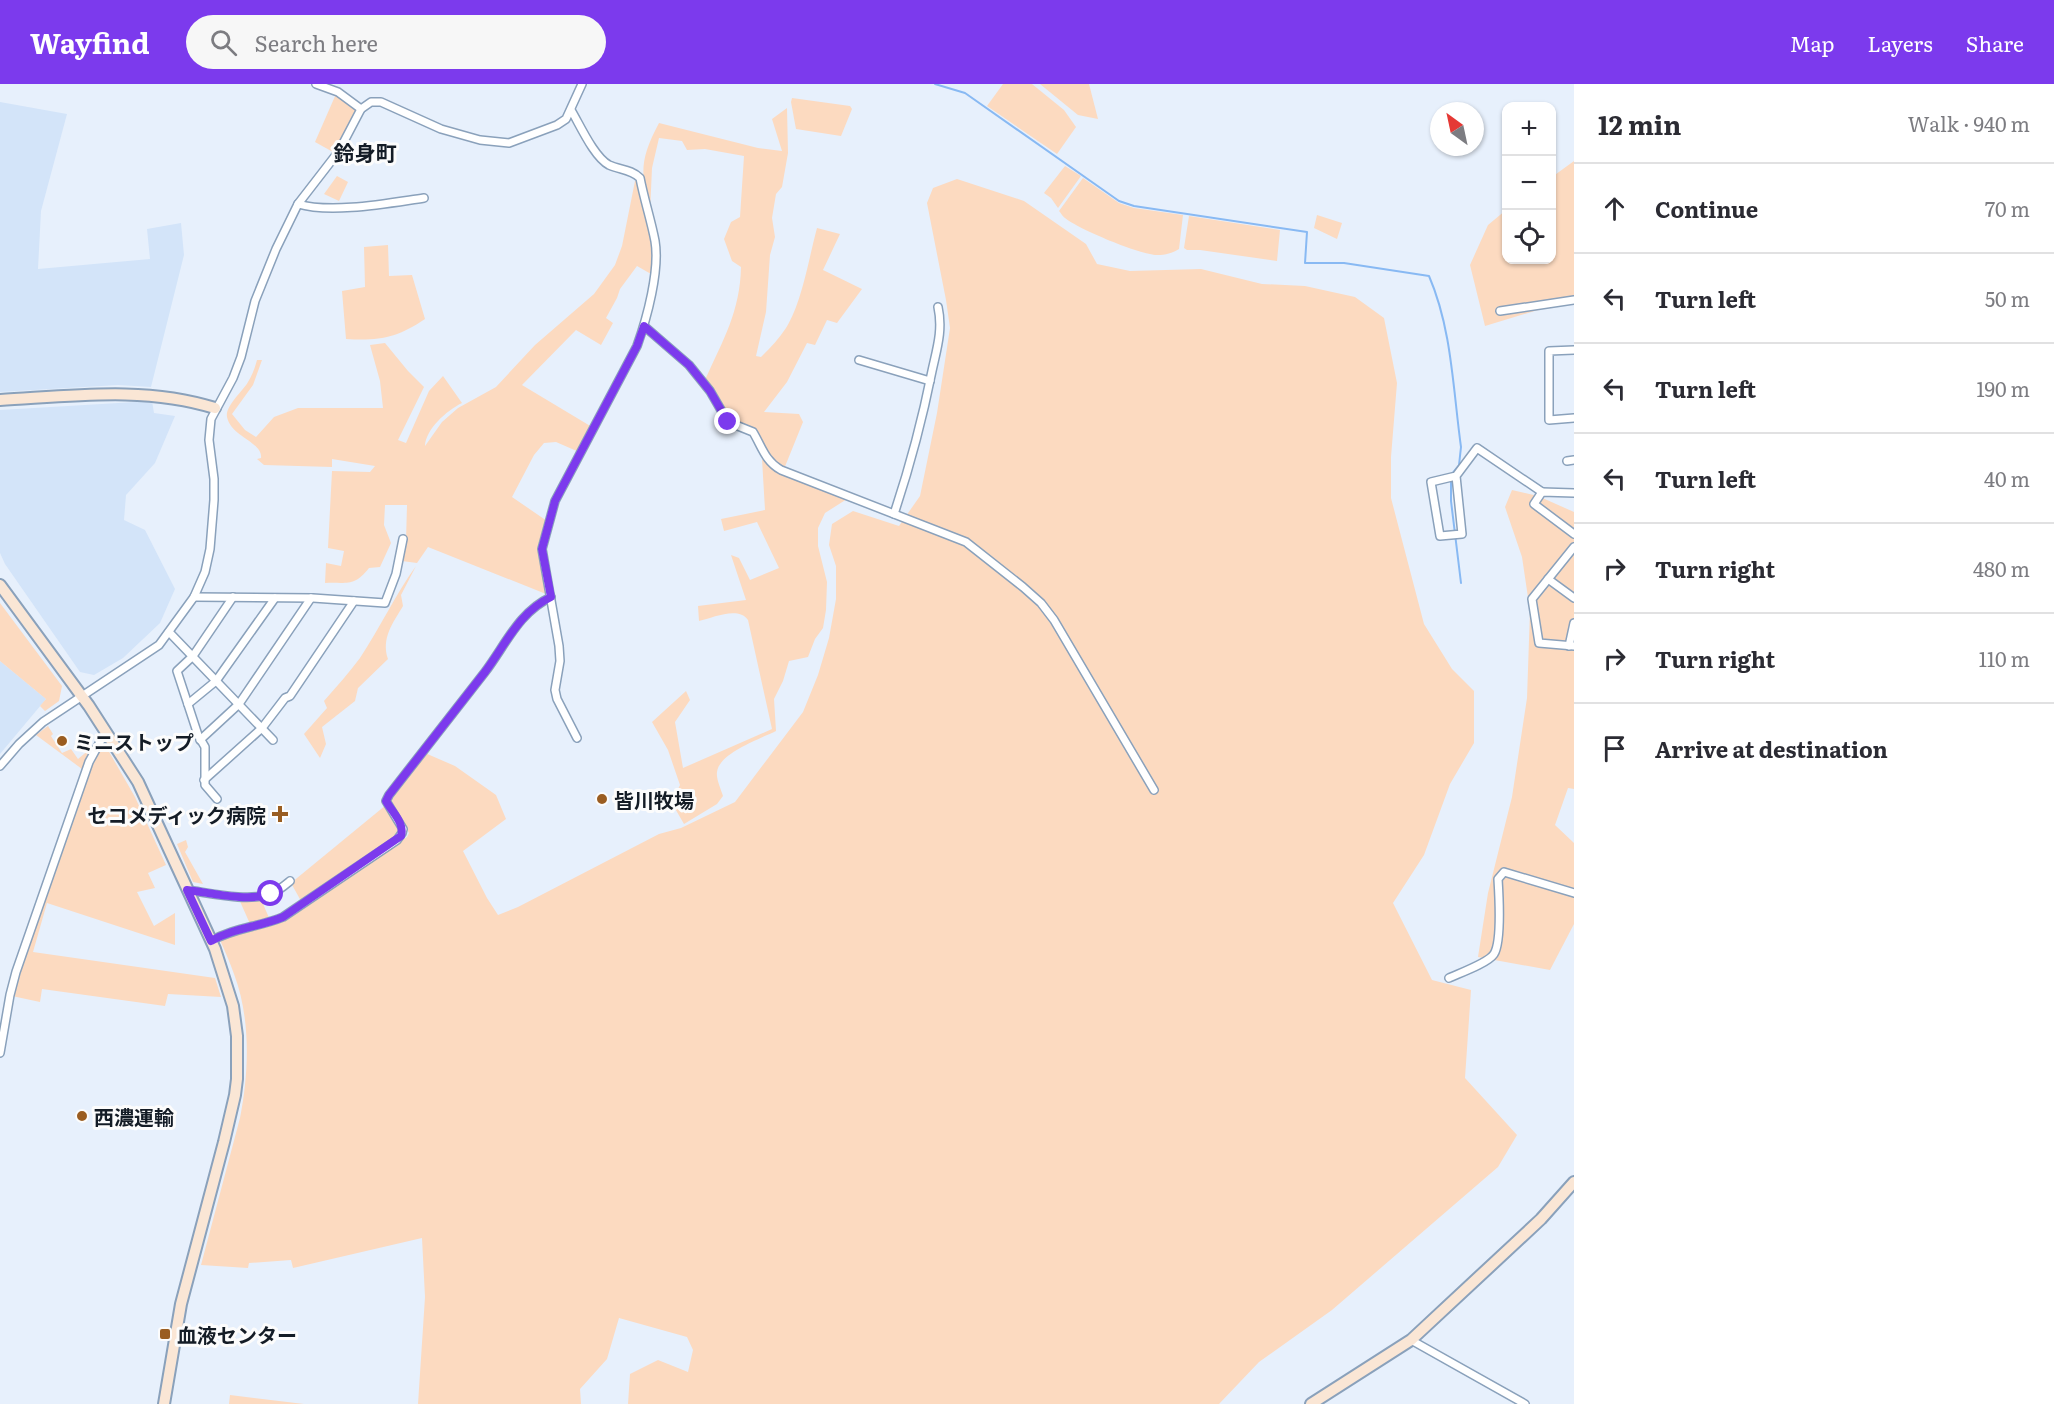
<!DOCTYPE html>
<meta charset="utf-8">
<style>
body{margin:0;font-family:Literata,"Noto Sans JP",serif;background:#f7f7f7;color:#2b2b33}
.controls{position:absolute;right:18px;top:18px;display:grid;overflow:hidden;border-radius:12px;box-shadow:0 2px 4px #0004}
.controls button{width:54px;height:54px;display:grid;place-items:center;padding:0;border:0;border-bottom:2px solid #e1e1e2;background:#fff;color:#2b2b33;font:30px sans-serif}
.compass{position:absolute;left:1430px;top:18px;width:54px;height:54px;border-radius:50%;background:#fff;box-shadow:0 2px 4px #0004;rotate:327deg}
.stop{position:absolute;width:18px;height:18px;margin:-14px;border:4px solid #7c3aed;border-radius:50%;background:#fff}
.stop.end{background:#7c3aed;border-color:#fff;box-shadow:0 2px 6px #0008}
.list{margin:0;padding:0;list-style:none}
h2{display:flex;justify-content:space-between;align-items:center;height:78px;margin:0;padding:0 24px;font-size:26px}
h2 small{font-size:20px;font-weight:400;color:#7c7c81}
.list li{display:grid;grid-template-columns:39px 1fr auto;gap:18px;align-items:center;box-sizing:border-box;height:90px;padding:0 24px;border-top:2px solid #e1e1e2}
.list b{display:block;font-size:22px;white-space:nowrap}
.list em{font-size:20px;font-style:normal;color:#7c7c81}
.icon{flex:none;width:33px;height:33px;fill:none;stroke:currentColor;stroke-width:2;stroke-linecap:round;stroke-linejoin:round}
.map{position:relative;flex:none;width:1574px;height:1320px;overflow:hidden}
header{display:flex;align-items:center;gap:36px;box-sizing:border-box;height:84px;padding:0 30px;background:#7c3aed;color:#fff}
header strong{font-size:28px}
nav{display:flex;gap:33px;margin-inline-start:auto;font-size:21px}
.search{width:420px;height:54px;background:#f7f7f7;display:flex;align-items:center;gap:15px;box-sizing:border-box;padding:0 21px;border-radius:33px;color:#7c7c81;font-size:22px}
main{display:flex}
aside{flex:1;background:#fff}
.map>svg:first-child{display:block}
</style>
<header>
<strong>Wayfind</strong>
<div class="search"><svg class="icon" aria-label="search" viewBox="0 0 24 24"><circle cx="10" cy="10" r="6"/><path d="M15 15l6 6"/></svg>Search here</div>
<nav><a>Map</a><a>Layers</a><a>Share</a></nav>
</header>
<main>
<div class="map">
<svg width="1574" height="1320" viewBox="0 0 1574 1320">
<rect width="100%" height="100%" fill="#e7f0fc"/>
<!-- built -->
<g fill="#d3e4f9">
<polygon points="0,18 67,30 41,127 38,185 150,175 147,145 181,139 184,171 151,303 118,301 0,308"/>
<polygon points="152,317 154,329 175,332 155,379 126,411 124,436 145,446 175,505 160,539 123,574 94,591 80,588 5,480 0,469 0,326"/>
<polygon points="0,577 46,615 0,670"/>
</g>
<!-- green -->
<g fill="#fcdac0">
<polygon points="1003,0 1032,0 1064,26 1076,43 1057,70 987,22"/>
<polygon points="1040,0 1089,0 1098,35 1078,31"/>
<polygon points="336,10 355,24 356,28 333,68 315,58"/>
<polygon points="792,14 850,22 852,25 841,52 796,45 791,18"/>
<path d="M787,24L788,69L782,103L776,110L772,134L775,153L770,171L766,228L756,272L761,273C770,264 779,255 786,244C802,219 809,173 817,144L840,150L823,186L862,205L837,239L827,236L815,261L807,259L787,298L764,328L799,330L803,338L784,385L768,371L754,345L730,337L705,296C723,256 740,228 741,183L732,177L724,155L731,138L740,133L744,72L705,65L687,66L682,57L659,54L652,84L650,128C640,88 640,75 659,39L758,64L782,67L772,35Z"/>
<polygon points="1574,77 1574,215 1485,242 1470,181 1488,141 1506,126 1506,176 1552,176 1552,93"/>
<polygon points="1065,82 1081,92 1058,124 1051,114 1044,109"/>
<polygon points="337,92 348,98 339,117 324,110"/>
<path d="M1083,94L1119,119L1134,124L1183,131L1179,165C1172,169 1166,171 1157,171C1141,171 1078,145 1065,134C1063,133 1061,129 1059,127Z"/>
<path d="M957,95L1024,117L1086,160L1097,180L1130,187L1201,185L1262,200L1305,202L1355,213L1384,234L1397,299L1391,373V414L1424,540L1452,585L1474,607V659L1450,700L1424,771L1393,819L1432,896L1471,906L1465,994L1517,1051L1498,1083L1332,1226L1259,1278L1219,1320H628L630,1290L658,1276L688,1288L693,1266L687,1253L619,1234L607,1275L580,1305L581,1320H418L425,1213L422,1154L293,1184L291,1176L249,1179L248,1184L201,1181L240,1034C249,988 251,935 234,890C230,879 225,867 220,856C241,847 264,845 284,835L407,753L409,749L389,716L425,669L455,682L496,711L506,735L463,767L487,814L498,831L518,823L659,750L681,744L735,718L803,628L818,591L829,554L836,515V482L829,461L832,440L853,427L899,442L920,412L937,329L950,244L946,216L927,119L933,104Z"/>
<path d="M635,97H638L652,160L651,190L637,182L620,205L617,214L606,234L613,239L601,261L576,246L522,301L592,343L579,368L556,358L544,359L534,371L512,413L547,437L542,454L546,510L428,463L417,479L402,477L406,457L407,421H385L384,441L391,459L380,483L369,484C354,503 348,498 325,499L326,479L341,482L344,467L328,464L332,387L370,388L375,382L332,375V383L264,381L257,375L261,374C263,358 231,353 227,333C225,322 243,307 248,298C252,291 255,284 257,276H262L253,301L232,330L245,346L256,353L274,333L298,324H383L380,297L370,261L385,259L408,287L424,303L398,356L406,359L429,307L443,292L462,319C446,327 426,345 425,362L442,338L458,324L496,303L535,261L594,210L615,181L622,162Z"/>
<polygon points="1317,131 1342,139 1337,155 1314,144"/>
<polygon points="1189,132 1280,146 1277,177 1200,166 1187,166 1184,164"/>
<path d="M388,161L389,192L412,191L425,235C397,254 379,257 346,255L342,207L365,203L364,163Z"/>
<path d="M762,375C781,395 821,404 847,415L825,429L818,444V462L827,498L826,526L823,544L815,555L808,573L789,577L783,597L774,615L776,647C760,655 719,669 717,688C716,695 721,705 723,712L717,720L684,740L673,721L675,711L680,701L668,666L652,638L686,607L690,616L675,638L683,684L772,645L748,536C738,522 713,534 699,537L698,522L746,516L731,471L739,474L750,496L779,484L757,438L724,447L721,435L765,426Z"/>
<polygon points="1512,406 1538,412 1574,428 1574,705 1568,704 1555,741 1574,759 1574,840 1550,886 1478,873 1488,809 1512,713 1527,614 1530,527 1522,473 1505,423"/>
<path d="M416,482L401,511L403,522C393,539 381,554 388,575L358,604L355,617L322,643L326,660L320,674L304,650L327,624L324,617C336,603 349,589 360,574C380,544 395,511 416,482Z"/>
<polygon points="0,519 62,602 59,617 45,627 40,622 46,615 0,577"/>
<polygon points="48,642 53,650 51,652 62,669 71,665 78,675 90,665 82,685 36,651"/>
<polygon points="104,659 135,713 166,781 148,789 155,804 137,808 154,842 175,829 175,861 47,819 33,868 215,894 221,913 168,910 165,922 42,905 40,918 12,912 25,868 92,680"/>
<polygon points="386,721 401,744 396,753 301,817 291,799"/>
<polygon points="186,756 188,763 185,768 203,800 193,798 177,760"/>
<polygon points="260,813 270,836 250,840 239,815"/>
<polygon points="230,1311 304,1320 229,1320"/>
</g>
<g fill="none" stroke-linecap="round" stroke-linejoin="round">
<!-- stream -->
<path stroke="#88b9f3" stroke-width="2" d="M935,0L965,9L1119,117L1134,122L1307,148L1305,179H1344L1429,192C1452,245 1453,306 1461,363L1459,381L1451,391V417L1461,499"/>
<!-- street casing -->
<g stroke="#8aa1bb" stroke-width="10">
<g id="street">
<polyline points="316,0 338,8 361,25"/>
<path d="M571,26C580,41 594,73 609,81C620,86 631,85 640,94C644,115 651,136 655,157C660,186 647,234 637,262L555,417L542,465L559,562L560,577L555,606L557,615L577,654"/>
<path d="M298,120C332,130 389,119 424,114"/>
<polyline points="1500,227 1574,216"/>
<path d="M644,242L689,281L710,307L728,338L753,348C762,363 765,377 781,386L966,458L1023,503L1041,519L1054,536L1154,706"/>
<polyline points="1574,266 1549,267 1549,336 1574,334"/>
<polyline points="859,276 930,297"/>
<polyline points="1567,377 1574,376"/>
<polyline points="1456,392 1431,398 1440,452 1462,450 1456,392 1477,364 1542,408"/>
<polyline points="1574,409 1542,408 1534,420 1574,450"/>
<path d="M894,430C910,382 922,337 932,287C937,264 943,246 938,223"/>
<polyline points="1574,463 1532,515 1539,559 1574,562"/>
<polyline points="1548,495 1574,514"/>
<polyline points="194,513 313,514 385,519 396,490 403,455"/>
<polyline points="169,548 273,656"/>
<polyline points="1569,562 1574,539"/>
<polyline points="188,620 216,597 275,514"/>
<polyline points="200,656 239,620 311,514"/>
<polyline points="0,682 19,660 43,638 159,561 194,513 205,488 210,465 214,416 214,395 209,356 211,335 233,294 241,273 255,217 276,165 298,120 339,67 361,25 371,18 381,18 441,45 480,56 509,59 557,41 566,35 582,0"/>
<polyline points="204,696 262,644 285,614 290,612 354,517"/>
<polyline points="217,715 205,701 205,663 198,651 177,587 193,572 233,513"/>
<path d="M187,806C210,809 248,818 270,810C277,808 284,802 290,797"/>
<path d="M211,857C233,844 259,843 283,833L397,756L402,749L403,745L386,717L389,711C421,670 453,629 485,588C506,560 519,528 551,513"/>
<path d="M1449,894C1460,889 1488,879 1494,870C1502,857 1499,811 1498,795L1504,788L1574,809"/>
<polyline points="0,969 10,911 16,888 89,678 106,647"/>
<polyline points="1411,1256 1525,1320"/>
</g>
</g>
<!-- secondary casing -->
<g stroke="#8aa1bb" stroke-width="14">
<g id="secondary">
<path d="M0,316C72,312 145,302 215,324"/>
<polyline points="0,501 89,622 138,698 215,865 233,922 237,952 237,995 235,1011 224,1058 181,1220 164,1320"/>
<polyline points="1311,1320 1411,1256 1541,1135 1574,1098"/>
</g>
</g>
<!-- street -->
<use href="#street" stroke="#fff" stroke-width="7"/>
<!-- secondary -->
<use href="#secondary" stroke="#fae6d5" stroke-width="10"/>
</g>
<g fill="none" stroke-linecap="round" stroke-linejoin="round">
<!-- route -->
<path stroke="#7c3aed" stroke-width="8" d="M271,810C247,818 212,809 187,806L211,857C233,844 259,843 283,833L401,752C405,739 392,728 386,717L389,711C421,670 453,629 485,588C506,560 519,528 551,513L542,465L555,417L637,262L644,242L689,281L710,307L728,338"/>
</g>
<!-- markers -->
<g fill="#9a5d21" stroke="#fcfcfc" stroke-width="2">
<circle cx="62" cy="657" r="6"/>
<circle cx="602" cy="715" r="6"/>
<path d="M277 721h6v6h6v6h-6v6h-6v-6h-6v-6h6z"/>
<circle cx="82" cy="1032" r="6"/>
<rect x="159" y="1244" width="12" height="12" rx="3"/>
</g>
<g text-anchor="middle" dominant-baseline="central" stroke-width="6" stroke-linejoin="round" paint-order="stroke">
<!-- poi labels -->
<g font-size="20" font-weight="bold" fill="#141c26" stroke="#fcfcfc" text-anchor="start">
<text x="74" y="657">ミニストップ</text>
<text x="614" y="715">皆川牧場</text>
<text x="266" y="730" text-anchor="end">セコメディック病院</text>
<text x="94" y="1032">西濃運輸</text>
<text x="177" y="1250">血液センター</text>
</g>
<!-- neighbourhood labels -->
<g font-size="21" font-weight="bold" fill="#141c26" stroke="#fcfcfc">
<text x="365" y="67">鈴身町</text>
</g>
</g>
</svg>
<div class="controls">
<button>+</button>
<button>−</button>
<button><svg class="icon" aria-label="locate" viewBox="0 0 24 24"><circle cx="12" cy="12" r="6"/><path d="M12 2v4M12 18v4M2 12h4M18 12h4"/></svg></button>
</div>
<svg class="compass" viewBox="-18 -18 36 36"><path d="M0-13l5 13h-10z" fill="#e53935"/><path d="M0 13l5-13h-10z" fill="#7c7c81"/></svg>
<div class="stop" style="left:271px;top:810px"></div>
<div class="stop end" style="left:728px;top:338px"></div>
</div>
<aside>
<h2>12 min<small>Walk · 940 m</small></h2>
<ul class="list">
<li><svg class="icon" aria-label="ahead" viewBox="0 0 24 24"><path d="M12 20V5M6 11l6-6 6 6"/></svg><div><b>Continue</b></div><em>70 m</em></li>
<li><svg class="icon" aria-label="left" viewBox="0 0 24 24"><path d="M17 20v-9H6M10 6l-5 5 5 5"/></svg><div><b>Turn left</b></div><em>50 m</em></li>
<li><svg class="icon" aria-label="left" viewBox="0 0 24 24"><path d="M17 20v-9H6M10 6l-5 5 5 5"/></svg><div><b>Turn left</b></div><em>190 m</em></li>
<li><svg class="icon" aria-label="left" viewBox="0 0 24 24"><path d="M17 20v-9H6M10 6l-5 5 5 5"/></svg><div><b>Turn left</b></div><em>40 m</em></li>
<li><svg class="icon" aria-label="right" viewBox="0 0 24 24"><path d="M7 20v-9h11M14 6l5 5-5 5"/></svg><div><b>Turn right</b></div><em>480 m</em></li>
<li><svg class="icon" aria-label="right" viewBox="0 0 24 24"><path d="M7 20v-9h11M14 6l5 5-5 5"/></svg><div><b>Turn right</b></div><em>110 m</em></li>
<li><svg class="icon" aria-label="arrive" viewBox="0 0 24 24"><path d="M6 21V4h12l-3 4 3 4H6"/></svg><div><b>Arrive at destination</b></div></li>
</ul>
</aside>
</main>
